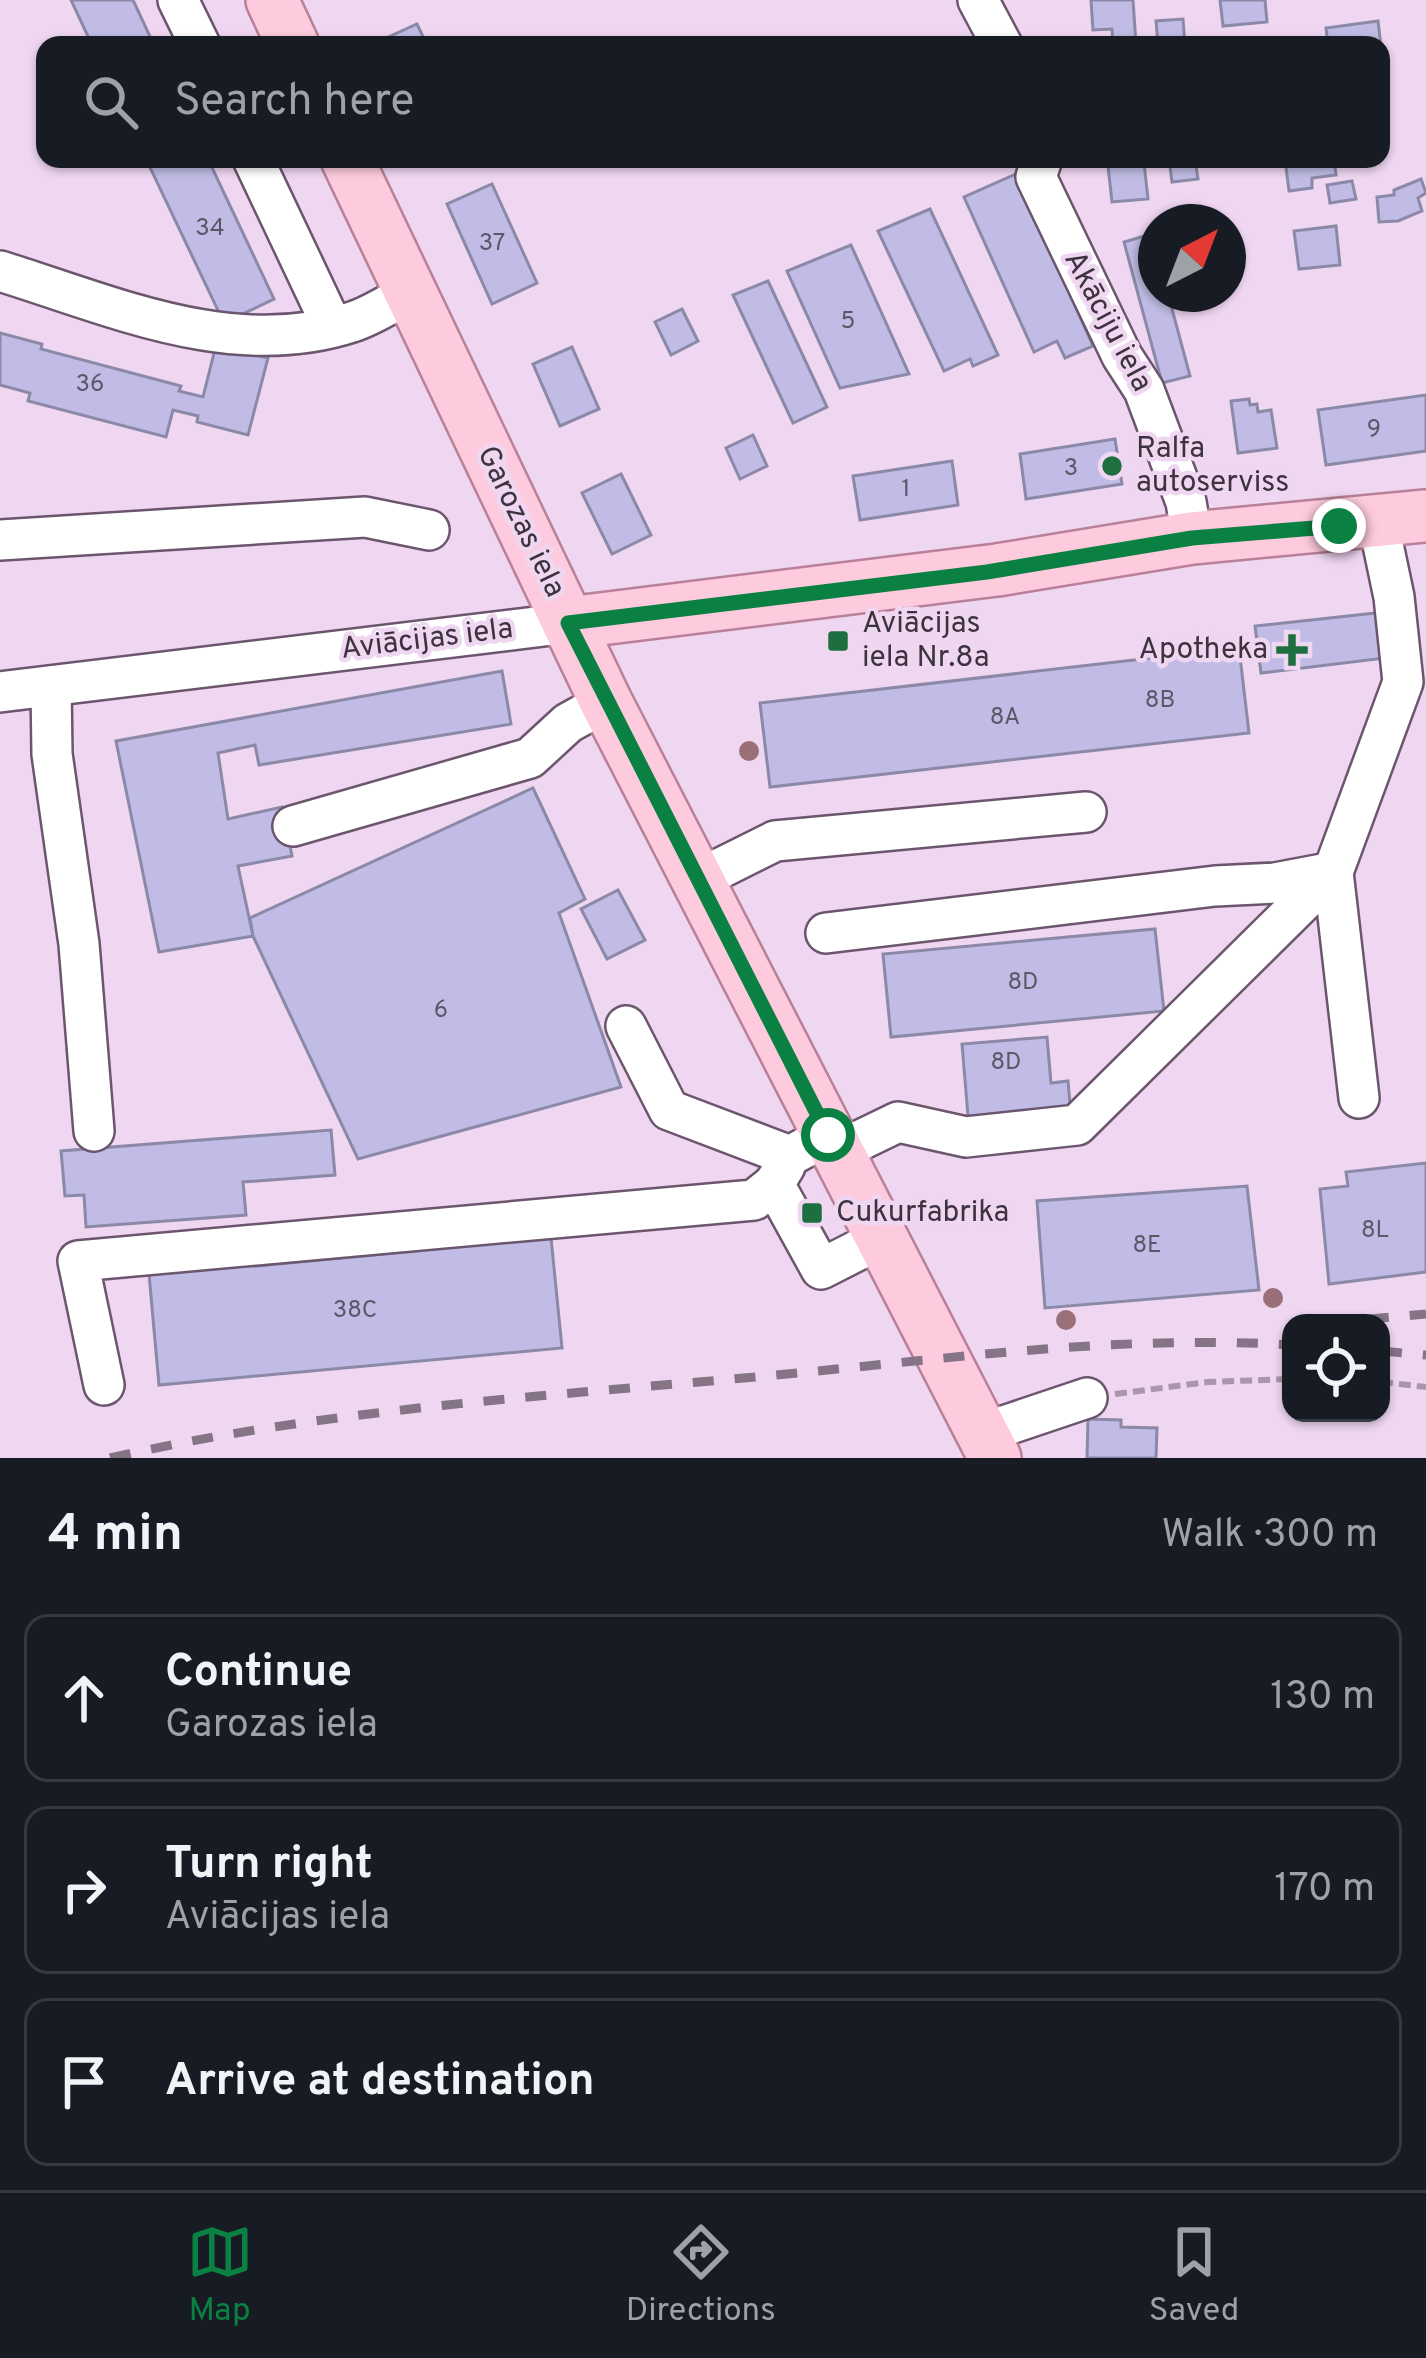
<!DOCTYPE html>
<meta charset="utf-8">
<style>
body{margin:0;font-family:Overpass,sans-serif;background:#20242c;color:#f1f3f6}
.controls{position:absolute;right:36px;bottom:36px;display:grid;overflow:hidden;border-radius:24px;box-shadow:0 3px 9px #0004}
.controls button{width:108px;height:108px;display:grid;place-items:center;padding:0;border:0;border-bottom:3px solid #363941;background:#171b24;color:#f1f3f6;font:60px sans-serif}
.compass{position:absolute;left:1138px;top:204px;width:108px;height:108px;border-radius:50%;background:#171b24;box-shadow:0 3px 9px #0004;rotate:42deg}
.stop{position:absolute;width:36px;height:36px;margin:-27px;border:9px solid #0b8043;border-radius:50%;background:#fff}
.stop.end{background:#0b8043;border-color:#fff;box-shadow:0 3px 12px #0008}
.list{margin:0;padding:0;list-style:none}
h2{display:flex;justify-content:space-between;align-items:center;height:156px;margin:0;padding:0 48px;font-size:51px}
h2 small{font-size:39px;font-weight:400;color:#9ea1a6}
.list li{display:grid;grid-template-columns:78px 1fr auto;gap:36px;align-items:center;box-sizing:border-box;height:168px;margin:0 24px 24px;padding:0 24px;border:3px solid #363941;border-radius:24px}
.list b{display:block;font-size:45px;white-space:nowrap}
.list p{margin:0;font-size:39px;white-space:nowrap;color:#9ea1a6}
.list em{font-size:39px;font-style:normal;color:#9ea1a6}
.icon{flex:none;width:66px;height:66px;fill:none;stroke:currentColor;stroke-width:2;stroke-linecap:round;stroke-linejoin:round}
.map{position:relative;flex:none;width:1426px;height:1458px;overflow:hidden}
.search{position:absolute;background:#171b24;box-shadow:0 3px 9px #0004;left:36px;right:36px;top:36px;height:132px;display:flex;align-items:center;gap:30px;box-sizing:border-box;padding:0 42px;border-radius:24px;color:#9ea1a6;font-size:45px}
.sheet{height:732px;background:#171b24}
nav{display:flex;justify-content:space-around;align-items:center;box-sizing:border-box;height:168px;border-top:3px solid #363941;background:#171b24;font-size:33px;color:#9ea1a6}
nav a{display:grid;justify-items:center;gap:6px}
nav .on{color:#0b8043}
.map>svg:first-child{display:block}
</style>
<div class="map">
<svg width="1426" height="1458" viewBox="0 0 1426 1458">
<rect width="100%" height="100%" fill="#efd6f1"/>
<!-- building -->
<g fill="#c0bce5" stroke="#8b89a7" stroke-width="3">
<polygon points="71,0 133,0 154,45 92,45"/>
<polygon points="1091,0 1133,0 1136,44 1113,45 1112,29 1093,30"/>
<polygon points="1220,0 1265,0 1267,22 1223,26"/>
<polygon points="1183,19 1185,45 1158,45 1156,21"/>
<polygon points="1378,21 1382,55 1381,45 1328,45 1326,28"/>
<polygon points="417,24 427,45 374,45 373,44"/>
<polygon points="146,159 208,159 274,299 224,323"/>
<polygon points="1169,159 1195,159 1198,179 1172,182"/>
<polygon points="1285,159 1334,159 1336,175 1312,178 1312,188 1289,191"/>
<polygon points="1144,163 1148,199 1112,202 1108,166"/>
<polygon points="1016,174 1093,346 1065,358 1057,341 1034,352 964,197"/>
<polygon points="1421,179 1426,193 1418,198 1422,211 1398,221 1379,222 1377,197 1394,195 1394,190"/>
<polygon points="1352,181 1356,199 1330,203 1327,185"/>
<polygon points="492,184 537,283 492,304 447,204"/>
<polygon points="930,209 998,355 973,366 970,359 944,371 878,231"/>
<polygon points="1336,226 1340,265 1299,269 1294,231"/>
<polygon points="1151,234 1156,251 1156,294 1168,294 1190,376 1162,383 1124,242"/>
<polygon points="851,245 909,374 840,388 787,271"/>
<polygon points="768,281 827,407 793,423 733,295"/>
<polygon points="682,309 698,341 671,355 655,322"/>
<polygon points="0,333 42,344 41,349 181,386 179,391 203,397 216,345 268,358 248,435 197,422 198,416 173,410 166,437 28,401 30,393 0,385"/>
<polygon points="572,347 599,409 560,426 533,364"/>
<polygon points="1426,395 1426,451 1326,465 1318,410"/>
<polygon points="1249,399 1250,405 1257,404 1258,412 1271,410 1277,448 1238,453 1231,401"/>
<polygon points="753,435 767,466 740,479 726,448"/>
<polygon points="1115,439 1122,484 1026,499 1020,454"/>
<polygon points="952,461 958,505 860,520 853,476"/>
<polygon points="621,474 651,535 612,554 582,493"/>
<polygon points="1376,613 1385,658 1261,673 1255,626"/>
<polygon points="1239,648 1249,733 770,787 760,703"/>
<polygon points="502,671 511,724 259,765 255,745 218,753 228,819 282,807 292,856 238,866 253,936 159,952 116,741"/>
<polygon points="533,788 585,899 559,913 621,1087 358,1159 253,936 250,918"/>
<polygon points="618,890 645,940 607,959 581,909"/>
<polygon points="1155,929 1164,1011 891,1037 883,954"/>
<polygon points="1047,1037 1051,1083 1068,1081 1071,1115 1038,1110 968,1116 962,1044"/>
<polygon points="331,1130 335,1175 243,1182 246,1215 86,1227 84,1195 65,1196 61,1151"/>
<polygon points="1426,1163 1426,1272 1329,1284 1320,1189 1348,1186 1346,1172"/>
<polygon points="1247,1186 1259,1290 1045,1308 1037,1201"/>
<polygon points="441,1237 442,1248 551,1238 562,1348 159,1385 149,1274 229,1267 228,1256 256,1254 256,1266 416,1251 415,1240"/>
<polygon points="1088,1419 1121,1420 1121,1427 1157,1428 1156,1458 1087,1458"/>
</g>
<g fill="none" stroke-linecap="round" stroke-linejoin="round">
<!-- minor casing -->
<g stroke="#6b566d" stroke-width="44">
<g id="minor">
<polyline points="178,0 200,45"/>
<polyline points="978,0 1002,45"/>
<polyline points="253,159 332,326"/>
<polyline points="1042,159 1036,177 1122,356 1144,390 1186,502 1192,538"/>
<path d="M0,271C113,306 233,361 352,322C372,316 392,302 410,293"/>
<polyline points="0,540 365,517 429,530"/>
<polyline points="51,686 52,754 79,944 94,1131"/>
<polyline points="0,692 568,623"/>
<polyline points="293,826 530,758 568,723 606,702"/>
<polyline points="697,880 775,841 1086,812"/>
<polyline points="826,933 1215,886 1275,883 1333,872"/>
<polyline points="626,1026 669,1110 790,1156 828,1135"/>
<polyline points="1359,1098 1333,872 1403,682 1394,597 1378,521"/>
<polyline points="836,1152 898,1122 966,1137 1077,1125 1333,872"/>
<polyline points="785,1166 774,1184 821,1269 880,1239"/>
<polyline points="104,1385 78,1261 754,1200 774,1184"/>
<polyline points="983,1433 1087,1398"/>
</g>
</g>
<!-- major casing -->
<g stroke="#b98097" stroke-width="56">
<g id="major">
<polyline points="272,0 293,45"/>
<polyline points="347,159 606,702 995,1458"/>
<polyline points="568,623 997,570 1192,538 1426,516"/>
</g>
</g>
<!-- path -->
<g stroke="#aa96ab" stroke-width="6" stroke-dasharray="12 6" stroke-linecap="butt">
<polyline points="1381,1382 1426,1387"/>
<polyline points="1115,1394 1208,1382 1291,1379"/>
</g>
<!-- minor -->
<use href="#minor" stroke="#fff" stroke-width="39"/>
<!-- major -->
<use href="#major" stroke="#fdcbdd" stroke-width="51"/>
<!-- rail -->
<g stroke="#847485" stroke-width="9" stroke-dasharray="21 21" stroke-linecap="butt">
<polyline points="1326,1323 1426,1314"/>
<polyline points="1381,1351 1426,1355"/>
<path d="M110,1458C324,1409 548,1396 766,1376C940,1360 1116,1334 1291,1345"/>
</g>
</g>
<!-- trees -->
<g fill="#9a6f77">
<circle cx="749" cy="751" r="10"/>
<circle cx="1273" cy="1298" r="10"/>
<circle cx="1066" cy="1320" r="10"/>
</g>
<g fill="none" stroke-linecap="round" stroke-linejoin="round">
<!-- route -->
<polyline stroke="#0b8043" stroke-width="15" points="828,1135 568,623 987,572 1192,538 1339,526"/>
</g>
<!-- markers -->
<g fill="#1e6f40" stroke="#efd6f1" stroke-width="4.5">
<circle cx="1112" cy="466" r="12"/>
<rect x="826" y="629" width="24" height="24" rx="6"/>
<path d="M1286 632h12v12h12v12h-12v12h-12v-12h-12v-12h12z"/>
<rect x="800" y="1201" width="24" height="24" rx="6"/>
</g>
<g text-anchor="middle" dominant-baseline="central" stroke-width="9" stroke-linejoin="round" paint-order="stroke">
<!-- number labels -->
<g font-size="24" fill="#5e5568">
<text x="210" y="229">34</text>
<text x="492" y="244">37</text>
<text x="848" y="322">5</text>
<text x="90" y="385">36</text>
<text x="1374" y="430">9</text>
<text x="1071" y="469">3</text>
<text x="906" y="490">1</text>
<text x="1160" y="701">8B</text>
<text x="1005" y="718">8A</text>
<text x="1023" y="983">8D</text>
<text x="441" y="1011">6</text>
<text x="1006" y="1063">8D</text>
<text x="1375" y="1231">8L</text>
<text x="1147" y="1246">8E</text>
<text x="355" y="1311">38C</text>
</g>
<!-- street labels -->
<g font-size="30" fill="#3d333e" stroke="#efd6f1">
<text transform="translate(1107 322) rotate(62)">Akāciju iela</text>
<text transform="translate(520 522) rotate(64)">Garozas iela</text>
<text transform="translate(427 640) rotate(-7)">Aviācijas iela</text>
</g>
<!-- poi labels -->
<g font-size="30" fill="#3d333e" stroke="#efd6f1" text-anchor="start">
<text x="1136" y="449">Ralfa<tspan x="1136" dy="34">autoserviss</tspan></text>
<text x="862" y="624">Aviācijas<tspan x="862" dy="34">iela Nr.8a</tspan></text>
<text x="1268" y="650" text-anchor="end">Apotheka</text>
<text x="836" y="1213">Cukurfabrika</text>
</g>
</g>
</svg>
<div class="controls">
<button><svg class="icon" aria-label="locate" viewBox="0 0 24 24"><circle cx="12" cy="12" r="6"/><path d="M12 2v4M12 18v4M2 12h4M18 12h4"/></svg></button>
</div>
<svg class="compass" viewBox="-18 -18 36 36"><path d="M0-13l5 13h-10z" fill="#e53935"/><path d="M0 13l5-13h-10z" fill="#9ea1a6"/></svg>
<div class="stop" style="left:828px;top:1135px"></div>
<div class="stop end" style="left:1339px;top:526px"></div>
<div class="search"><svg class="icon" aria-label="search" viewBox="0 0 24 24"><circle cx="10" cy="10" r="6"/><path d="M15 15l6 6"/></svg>Search here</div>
</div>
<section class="sheet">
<h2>4 min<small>Walk · 300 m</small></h2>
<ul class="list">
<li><svg class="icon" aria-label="ahead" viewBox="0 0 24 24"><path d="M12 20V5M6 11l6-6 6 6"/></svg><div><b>Continue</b><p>Garozas iela</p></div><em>130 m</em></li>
<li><svg class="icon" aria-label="right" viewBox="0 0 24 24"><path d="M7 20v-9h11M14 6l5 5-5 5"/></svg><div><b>Turn right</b><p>Aviācijas iela</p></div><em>170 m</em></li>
<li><svg class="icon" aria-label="arrive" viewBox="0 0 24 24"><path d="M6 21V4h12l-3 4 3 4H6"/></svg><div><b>Arrive at destination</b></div></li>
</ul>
</section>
<nav>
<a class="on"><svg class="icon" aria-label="map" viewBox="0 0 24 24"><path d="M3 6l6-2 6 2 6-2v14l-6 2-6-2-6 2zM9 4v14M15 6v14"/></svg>Map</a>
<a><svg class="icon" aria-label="directions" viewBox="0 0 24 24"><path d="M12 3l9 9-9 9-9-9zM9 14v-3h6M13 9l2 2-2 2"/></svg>Directions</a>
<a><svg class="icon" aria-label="saved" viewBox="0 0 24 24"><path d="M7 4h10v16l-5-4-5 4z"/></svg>Saved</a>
</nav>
